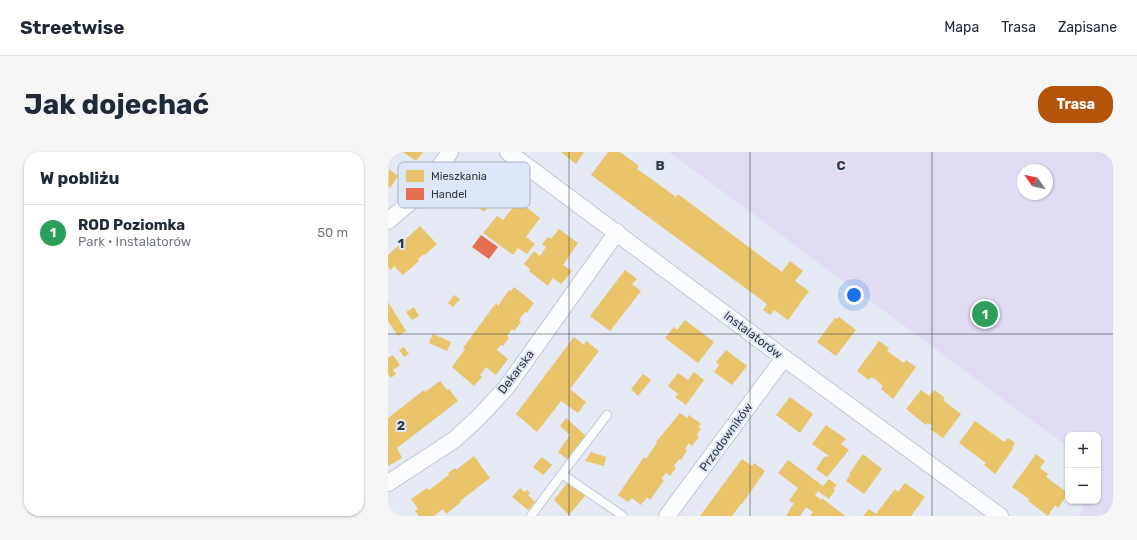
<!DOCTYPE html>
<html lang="pl">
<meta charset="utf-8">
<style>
body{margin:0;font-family:Rubik,sans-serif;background:#f6f6f7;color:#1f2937}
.controls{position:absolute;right:12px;bottom:12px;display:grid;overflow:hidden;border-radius:8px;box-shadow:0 1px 3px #0004}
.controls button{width:36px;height:36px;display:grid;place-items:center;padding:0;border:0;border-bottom:1px solid #e0e1e3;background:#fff;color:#1f2937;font:20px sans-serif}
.compass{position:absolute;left:629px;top:12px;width:36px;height:36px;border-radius:50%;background:#fff;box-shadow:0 1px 3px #0004;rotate:304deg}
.you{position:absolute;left:466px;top:143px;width:14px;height:14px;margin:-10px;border:3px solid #fff;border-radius:50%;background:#1a73e8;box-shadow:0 0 0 6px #1a73e833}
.badge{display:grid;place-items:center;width:26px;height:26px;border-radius:50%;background:#b45309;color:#fff;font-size:13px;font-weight:700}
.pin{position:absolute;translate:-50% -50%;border:2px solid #fff;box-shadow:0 1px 4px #0006}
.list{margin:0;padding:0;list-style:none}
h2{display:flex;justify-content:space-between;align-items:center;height:52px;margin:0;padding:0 16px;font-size:17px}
h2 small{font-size:13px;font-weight:400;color:#747a83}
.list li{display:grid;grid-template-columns:26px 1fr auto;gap:12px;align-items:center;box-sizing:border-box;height:56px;padding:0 16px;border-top:1px solid #e0e1e3}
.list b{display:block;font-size:15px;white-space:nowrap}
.list p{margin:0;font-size:13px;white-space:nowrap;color:#747a83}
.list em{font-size:13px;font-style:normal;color:#747a83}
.map{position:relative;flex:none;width:725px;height:364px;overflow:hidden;border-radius:16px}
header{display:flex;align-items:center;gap:24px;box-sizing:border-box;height:56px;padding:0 20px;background:#fff;border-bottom:1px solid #e0e1e3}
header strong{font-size:19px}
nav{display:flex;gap:22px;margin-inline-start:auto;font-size:14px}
.intro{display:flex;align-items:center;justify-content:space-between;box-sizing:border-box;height:96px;padding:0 24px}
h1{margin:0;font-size:28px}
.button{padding:10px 18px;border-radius:16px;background:#b45309;color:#fff;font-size:14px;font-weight:700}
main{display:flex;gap:24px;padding:0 24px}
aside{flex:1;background:#fff;border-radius:16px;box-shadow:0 1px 3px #0004}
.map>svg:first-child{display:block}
</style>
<header>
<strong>Streetwise</strong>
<nav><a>Mapa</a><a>Trasa</a><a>Zapisane</a></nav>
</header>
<div class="intro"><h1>Jak dojechać</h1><a class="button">Trasa</a></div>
<main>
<aside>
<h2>W pobliżu<small></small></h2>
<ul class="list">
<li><span class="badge" style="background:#2e9e5b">1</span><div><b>ROD Poziomka</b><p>Park · Instalatorów</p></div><em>50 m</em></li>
</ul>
</aside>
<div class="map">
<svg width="725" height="364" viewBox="0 0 725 364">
<rect width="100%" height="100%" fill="#e4e9f3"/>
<!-- green -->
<path fill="#e0dbf2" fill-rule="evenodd" d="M281,0H725V346L719,364H690L699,349H710V329L715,321L710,318V283H680V295ZM635,18H659V42H635Z"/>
<!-- homes -->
<g fill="#e9c46a">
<polygon points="15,0 35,0 28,9"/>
<polygon points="173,0 196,0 188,12"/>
<polygon points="220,0 232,0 251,14 249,17 262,26 288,45 290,42 394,120 402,109 415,119 407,129 421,139 400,168 386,158 382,163 375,158 379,152 203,23"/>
<polygon points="87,15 116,35 96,60 89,55 92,50 72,35 78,28 74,25 80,17 84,19"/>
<polygon points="1,17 10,24 2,36 0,34"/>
<polygon points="133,51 152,66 138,85 147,92 139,102 130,96 125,103 95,81 109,64 115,68 126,54 129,56"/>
<polygon points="32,74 49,92 37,103 36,102 30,107 31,109 15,123 6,114 3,118 0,115 0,103"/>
<polygon points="171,77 190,91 175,113 184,119 173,132 165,126 160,134 141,119 142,117 136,112 146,99 152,104 158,95 154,92 160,85 163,87"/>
<polygon points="237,118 249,127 244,132 253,139 222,179 202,164"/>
<polygon points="126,135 146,151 139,161 137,160 131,168 133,170 126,179 124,177 119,184 121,186 115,194 113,193 109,198 120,207 108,223 98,215 92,223 94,225 86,234 64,215 77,197 75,196 108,151 110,154 121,138 123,139"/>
<polygon points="66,143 72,147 65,155 60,151"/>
<polygon points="0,150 18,179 10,184 0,169"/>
<polygon points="26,155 31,164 24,168 18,160"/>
<polygon points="451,165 468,178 448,204 429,190 447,166 449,167"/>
<polygon points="297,168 326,190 310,211 277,186 286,175 289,178"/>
<polygon points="45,182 63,190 59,199 41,191"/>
<polygon points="186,185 196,193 198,189 211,199 182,237 198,250 190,261 173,249 149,280 128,262"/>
<polygon points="491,189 501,196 499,199 516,211 518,208 528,215 505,247 493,237 495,234 487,227 483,225 481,228 469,219"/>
<polygon points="16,195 21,202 16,205 11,198"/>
<polygon points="338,198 359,214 344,233 326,220 331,213 328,210"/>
<polygon points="5,203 12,213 5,218 8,222 3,226 0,222 0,206"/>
<polygon points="306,220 316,228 298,253 287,245 290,242 280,234 290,221 300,228"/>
<polygon points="255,222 263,228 250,244 243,237"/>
<polygon points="52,229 59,238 61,237 70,249 9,296 14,306 0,314 0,266 36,238 37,240"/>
<polygon points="533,238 541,244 546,238 557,246 555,248 573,262 555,286 542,277 545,274 540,271 538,273 518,257"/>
<polygon points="402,245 425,262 412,281 388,263"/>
<polygon points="292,261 299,266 301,263 313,272 310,275 313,277 309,283 311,285 304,294 301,291 297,297 299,298 293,308 291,307 286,314 288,316 282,324 278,321 273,327 276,328 262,348 259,345 253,353 244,346 240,350 230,343 256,305 258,307 269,291 268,290"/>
<polygon points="178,266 198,284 179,307 170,300 182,283 172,274"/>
<polygon points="587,269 616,290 620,286 627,291 624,296 625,297 607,322 596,313 598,311 571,291"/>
<polygon points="438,273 458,287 453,292 461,298 439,325 428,317 437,304 439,305 441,304 424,292"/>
<polygon points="203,300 218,305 216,314 197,309"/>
<polygon points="475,302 494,317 476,342 458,329 462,323 461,322"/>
<polygon points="648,302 657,309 652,316 660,322 658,325 680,341 670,356 667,353 660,364 640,349 641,347 624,335"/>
<polygon points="86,304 102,326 72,349 73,350 58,362 55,357 46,364 31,364 27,359 30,357 23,347 39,336 41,338 61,323 60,321 67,316 68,318"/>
<polygon points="154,305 164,313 155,323 145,315"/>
<polygon points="354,307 364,314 366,311 377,319 354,352 353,352 344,364 312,364"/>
<polygon points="400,308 435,334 441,327 449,333 445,337 447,338 441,347 430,339 427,343 433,348 434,346 457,364 422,364 425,360 418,355 412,364 398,364 406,351 401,349 410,336 390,321"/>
<polygon points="180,330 197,344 181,363 166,348"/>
<polygon points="517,331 537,345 523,364 475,364 481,357 488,362 507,337 510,340"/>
<polygon points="132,336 136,340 139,338 142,341 140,343 147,350 140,358 124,345"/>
</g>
<!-- shops -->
<polygon fill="#e76f51" points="93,83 110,95 101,107 84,95"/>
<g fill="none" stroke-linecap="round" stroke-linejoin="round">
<!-- lane casing -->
<g stroke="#c3c7cf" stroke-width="10">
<g id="lane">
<polyline points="174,322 235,364"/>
<polyline points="143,364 174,322 219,263"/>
</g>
</g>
<!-- street casing -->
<g stroke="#c3c7cf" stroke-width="18">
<g id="street">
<polyline points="120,0 396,206 612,364"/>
<polyline points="0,69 34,40 62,0"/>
<polyline points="0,331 66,288 90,266 118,236 229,80"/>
<polyline points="279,364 396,206"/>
</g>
</g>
<!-- lane -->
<use href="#lane" stroke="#fbfcfd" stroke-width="8"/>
<!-- street -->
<use href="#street" stroke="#fbfcfd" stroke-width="16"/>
</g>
<!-- grid -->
<path fill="none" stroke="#34383f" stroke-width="1" stroke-opacity="0.55" d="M181,0V364M362,0V364M544,0V364M0,182H725"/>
<g text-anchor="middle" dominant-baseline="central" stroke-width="4" stroke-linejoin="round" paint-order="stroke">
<!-- street labels -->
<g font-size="12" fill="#34383f" stroke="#dee7f9">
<text transform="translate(365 183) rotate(37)">Instalatorów</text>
<text transform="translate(128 220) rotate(-53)">Dekarska</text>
<text transform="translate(338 285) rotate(-54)">Przodowników</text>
</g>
</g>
<!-- legend -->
<rect x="10" y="10" width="132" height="46" rx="6" fill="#dee7f9" stroke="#abb2c1" stroke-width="1"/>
<rect x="18" y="18" width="18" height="12" fill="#e9c46a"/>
<rect x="18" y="36" width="18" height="12" fill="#e76f51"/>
<g font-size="11" fill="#34383f">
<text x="43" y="28">Mieszkania</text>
<text x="43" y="46">Handel</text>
</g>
<g font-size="13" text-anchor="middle" font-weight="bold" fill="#34383f" stroke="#dee7f9" stroke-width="4" stroke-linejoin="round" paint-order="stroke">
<text x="272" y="18">B</text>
<text x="453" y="18">C</text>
<text x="13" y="96">1</text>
<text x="13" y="278">2</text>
</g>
</svg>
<div class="controls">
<button>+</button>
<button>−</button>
</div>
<svg class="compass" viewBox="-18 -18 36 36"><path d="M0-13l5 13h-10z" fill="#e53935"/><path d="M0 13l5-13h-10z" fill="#747a83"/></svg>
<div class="you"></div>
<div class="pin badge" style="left:597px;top:162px;background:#2e9e5b">1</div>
</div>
</main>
